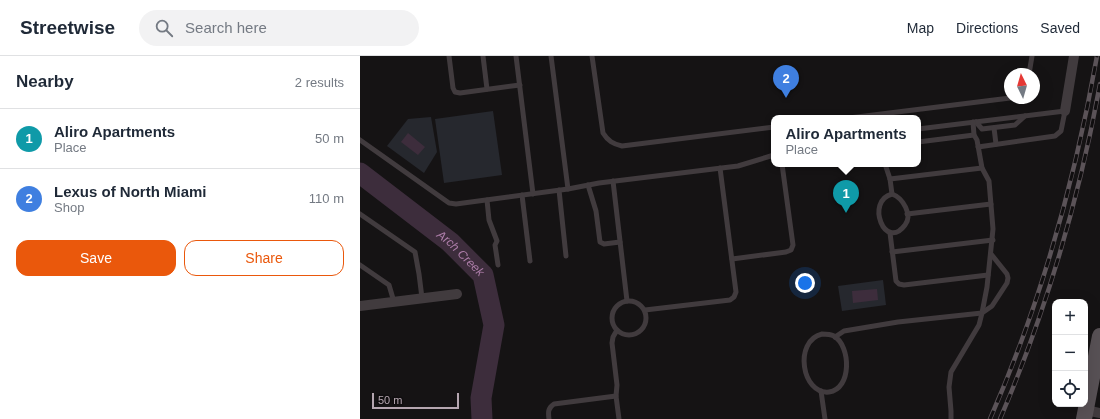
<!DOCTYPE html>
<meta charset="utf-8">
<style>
body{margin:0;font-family:Helvetica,sans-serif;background:#f2f2f3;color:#1f2937}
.controls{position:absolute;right:12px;bottom:12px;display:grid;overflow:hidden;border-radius:8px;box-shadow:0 4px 16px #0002}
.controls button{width:36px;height:36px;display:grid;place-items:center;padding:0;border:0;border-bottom:1px solid #e0e1e3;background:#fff;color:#1f2937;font:20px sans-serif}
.compass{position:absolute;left:644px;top:12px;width:36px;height:36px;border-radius:50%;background:#fff;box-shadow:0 4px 16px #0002;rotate:355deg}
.scale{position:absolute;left:12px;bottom:10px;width:87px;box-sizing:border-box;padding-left:4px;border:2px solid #b5a6b0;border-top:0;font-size:11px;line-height:14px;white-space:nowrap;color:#b5a6b0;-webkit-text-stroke:3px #100e0f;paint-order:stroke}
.you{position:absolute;left:445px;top:227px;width:14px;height:14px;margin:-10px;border:3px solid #fff;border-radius:50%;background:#1a73e8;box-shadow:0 0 0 6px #1a73e833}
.badge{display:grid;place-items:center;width:26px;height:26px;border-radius:50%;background:#ea580c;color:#fff;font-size:13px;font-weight:700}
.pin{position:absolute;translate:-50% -33px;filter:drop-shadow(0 1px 2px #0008)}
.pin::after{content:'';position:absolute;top:21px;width:14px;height:12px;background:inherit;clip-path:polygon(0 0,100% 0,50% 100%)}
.popup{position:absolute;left:411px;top:59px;width:150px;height:52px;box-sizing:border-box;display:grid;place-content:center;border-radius:8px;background:#fff;filter:drop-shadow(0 1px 3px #0005);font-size:13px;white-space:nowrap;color:#747a83}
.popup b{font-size:15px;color:#1f2937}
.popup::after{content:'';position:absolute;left:50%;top:100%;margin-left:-8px;border:8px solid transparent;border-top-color:#fff}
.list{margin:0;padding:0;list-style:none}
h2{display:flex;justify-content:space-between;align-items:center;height:52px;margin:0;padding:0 16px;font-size:17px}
h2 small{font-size:13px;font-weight:400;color:#747a83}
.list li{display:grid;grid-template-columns:26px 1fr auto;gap:12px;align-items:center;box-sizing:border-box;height:60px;padding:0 16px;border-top:1px solid #e0e1e3}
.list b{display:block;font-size:15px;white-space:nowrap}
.list p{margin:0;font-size:13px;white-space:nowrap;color:#747a83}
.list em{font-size:13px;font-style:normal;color:#747a83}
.actions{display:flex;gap:8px;padding:12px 16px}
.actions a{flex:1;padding:9px 0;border:1px solid #ea580c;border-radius:12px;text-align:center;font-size:14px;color:#ea580c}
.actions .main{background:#ea580c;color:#fff}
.icon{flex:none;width:22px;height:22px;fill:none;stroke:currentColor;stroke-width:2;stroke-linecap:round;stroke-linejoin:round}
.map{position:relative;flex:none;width:740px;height:363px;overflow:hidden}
header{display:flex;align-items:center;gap:24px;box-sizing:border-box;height:56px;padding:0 20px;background:#fff;border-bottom:1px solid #e0e1e3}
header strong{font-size:19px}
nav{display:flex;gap:22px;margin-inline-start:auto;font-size:14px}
.search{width:280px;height:36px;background:#f2f2f3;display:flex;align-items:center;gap:10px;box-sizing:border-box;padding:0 14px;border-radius:22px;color:#747a83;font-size:15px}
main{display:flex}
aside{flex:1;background:#fff}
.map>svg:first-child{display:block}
</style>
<header>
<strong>Streetwise</strong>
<div class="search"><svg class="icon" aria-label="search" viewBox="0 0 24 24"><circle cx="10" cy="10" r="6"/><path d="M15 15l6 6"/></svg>Search here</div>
<nav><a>Map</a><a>Directions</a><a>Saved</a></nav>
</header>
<main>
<aside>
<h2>Nearby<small>2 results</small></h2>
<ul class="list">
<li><span class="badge" style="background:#0f9aa8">1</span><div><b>Aliro Apartments</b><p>Place</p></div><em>50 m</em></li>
<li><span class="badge" style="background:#3f7fe0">2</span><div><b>Lexus of North Miami</b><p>Shop</p></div><em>110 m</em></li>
</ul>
<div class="actions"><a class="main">Save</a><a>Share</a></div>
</aside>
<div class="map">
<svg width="740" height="363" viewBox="0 0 740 363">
<rect width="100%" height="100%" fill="#151314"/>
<!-- green -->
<g fill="#26282e">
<polygon points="133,55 142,119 84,127 75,63"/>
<polygon points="71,61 77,96 64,117 27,90 48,63"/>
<polygon points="523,224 526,249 482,255 478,230"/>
</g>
<!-- water -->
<g fill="#3d2d3c">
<polygon points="48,77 65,91 58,99 41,86"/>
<polygon points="517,233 518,244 493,247 492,235"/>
</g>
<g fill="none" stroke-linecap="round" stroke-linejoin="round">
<!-- river -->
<path stroke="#3d2d3c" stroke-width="21" id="s1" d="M0,117L90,186L123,219L134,269L121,342L122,363"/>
<!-- service -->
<g stroke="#413b3e" stroke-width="5">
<polyline points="89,0 93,32 95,36 100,37 160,29"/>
<polyline points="123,0 127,33"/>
<polyline points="156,0 173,138"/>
<polyline points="191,0 208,133"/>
<path d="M232,0L243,77C248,85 253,88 262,90L414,71"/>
<polyline points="669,18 672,0"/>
<polyline points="489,62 650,42"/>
<polyline points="616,66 622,73 655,69 665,60"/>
<polyline points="634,72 636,88"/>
<polyline points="558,73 705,55 701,75 695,80 618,91"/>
<polyline points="0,84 89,147 96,148 208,133 239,127 378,110 414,99"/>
<polyline points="558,86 614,79"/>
<polyline points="525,108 530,123 532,138"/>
<polyline points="530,123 622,112"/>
<polyline points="253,125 267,245"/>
<polyline points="228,129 236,155 240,186 244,188 260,186"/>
<polyline points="199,134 206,200"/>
<path d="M532,138C543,142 553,159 545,169C525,196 505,145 532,138Z"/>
<polyline points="162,139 170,205"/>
<polyline points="127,144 129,164 137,185 135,189 138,209"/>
<polyline points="0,158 55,196 59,218 62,242"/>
<polyline points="547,158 631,148"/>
<polyline points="530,177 536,225 539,228 544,229 628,219"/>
<polyline points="532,196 633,184"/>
<polyline points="372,203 426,196 431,194 433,189 422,108"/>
<polyline points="0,209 29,229 34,246"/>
<circle cx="269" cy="262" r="17"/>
<polyline points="285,254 370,244 374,241 376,236 360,112"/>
<polyline points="257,274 253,281 252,287 257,329 256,340 259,363"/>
<path d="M462,278C466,278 470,278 474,280C491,290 492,333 469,336C442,339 433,285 462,278Z"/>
<polyline points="475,281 484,275 538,266 622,257 627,231 633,173 629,125 622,112 617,84 614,79 613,66"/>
<polyline points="461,335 465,363"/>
<path d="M189,363C188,356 188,352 194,348L256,340"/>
<polyline points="591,363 591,355 589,331 591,316 619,269 622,257 632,250 647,227 648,222 647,218 631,198"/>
</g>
<!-- minor -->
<g stroke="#413b3e" stroke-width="10">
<polyline points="705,55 714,0"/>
<polyline points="0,250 97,238"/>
<polyline points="726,354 740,357"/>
</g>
<!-- primary -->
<polyline stroke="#585155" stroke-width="16" points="724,363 740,280"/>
<!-- rail casing -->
<g stroke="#5b5358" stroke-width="4.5">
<g id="rail">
<path d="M630,363C681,247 715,124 737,0"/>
<path d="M640,363C686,256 719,143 740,28"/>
</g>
</g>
<!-- rail -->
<use href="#rail" stroke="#100e0f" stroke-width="3" stroke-dasharray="9" stroke-linecap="butt"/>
</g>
<g text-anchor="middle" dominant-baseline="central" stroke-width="3.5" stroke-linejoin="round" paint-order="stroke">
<!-- water labels -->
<g font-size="12" font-style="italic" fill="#ae7eaa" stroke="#100e0f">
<text stroke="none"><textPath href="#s1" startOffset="129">Arch Creek</textPath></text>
</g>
</g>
</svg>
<div class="controls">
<button>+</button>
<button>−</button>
<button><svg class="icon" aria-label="locate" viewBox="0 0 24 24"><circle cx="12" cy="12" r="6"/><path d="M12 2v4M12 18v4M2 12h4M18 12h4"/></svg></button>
</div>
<svg class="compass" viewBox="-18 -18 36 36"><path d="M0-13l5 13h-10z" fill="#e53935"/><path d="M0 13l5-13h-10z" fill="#747a83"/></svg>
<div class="scale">50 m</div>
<div class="you"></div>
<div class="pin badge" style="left:486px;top:157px;background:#0f9aa8">1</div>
<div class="popup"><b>Aliro Apartments</b>Place</div>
<div class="pin badge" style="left:426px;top:42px;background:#3f7fe0">2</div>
</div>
</main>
